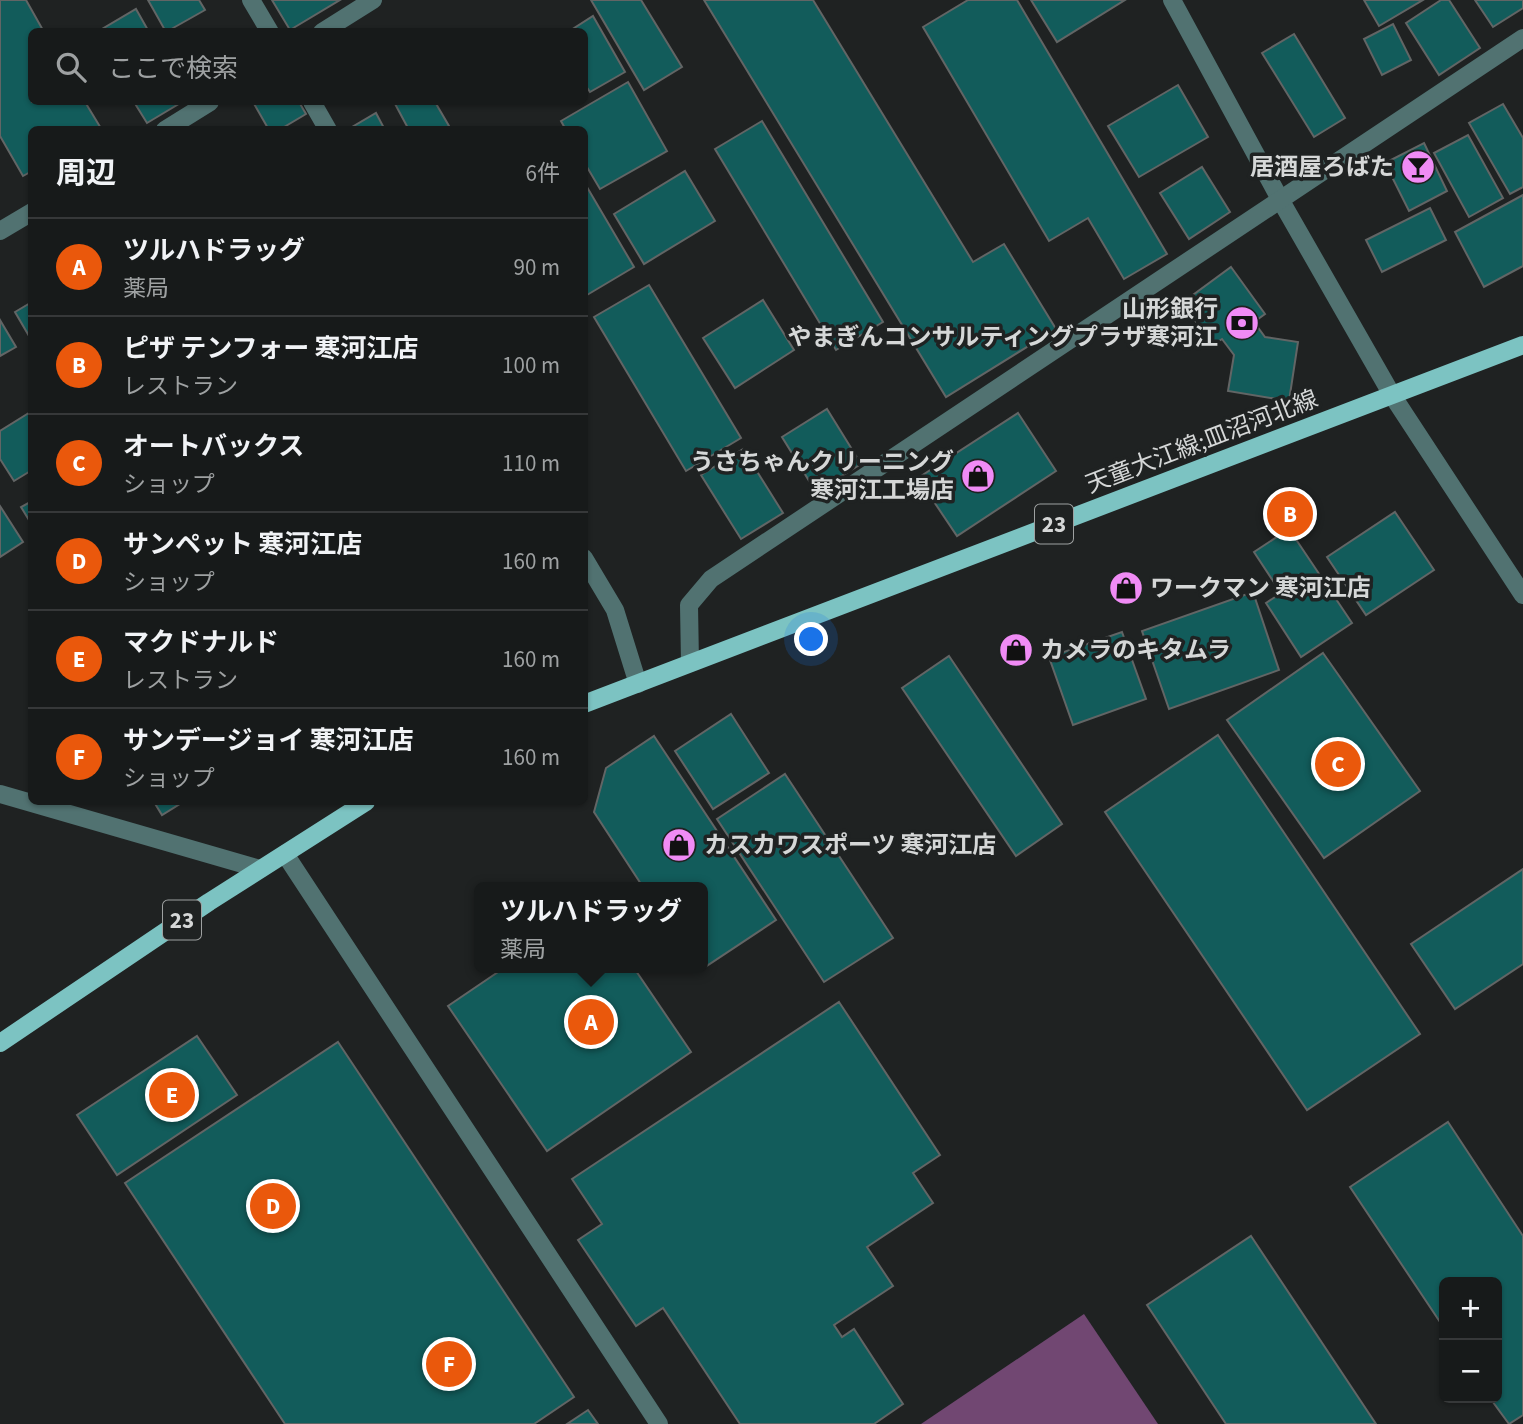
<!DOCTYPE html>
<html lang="ja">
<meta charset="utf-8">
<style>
body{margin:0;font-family:"Source Sans 3","Noto Sans JP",sans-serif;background:#202323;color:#f1f3f6}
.controls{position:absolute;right:21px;bottom:21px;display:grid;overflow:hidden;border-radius:10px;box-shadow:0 2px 5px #0004}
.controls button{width:63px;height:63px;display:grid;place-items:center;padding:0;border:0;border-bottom:2px solid #363839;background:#171a1a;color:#f1f3f6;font:35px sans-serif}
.you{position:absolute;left:812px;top:640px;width:24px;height:24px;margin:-18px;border:5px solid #fff;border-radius:50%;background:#1a73e8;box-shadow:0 0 0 10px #1a73e833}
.badge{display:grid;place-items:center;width:46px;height:46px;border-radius:50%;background:#ea580c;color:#fff;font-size:23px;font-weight:700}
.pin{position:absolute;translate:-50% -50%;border:4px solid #fff;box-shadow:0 2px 7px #0006}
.popup{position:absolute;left:474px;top:882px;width:234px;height:91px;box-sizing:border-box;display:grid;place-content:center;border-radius:10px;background:#171a1a;filter:drop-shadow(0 2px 5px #0005);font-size:23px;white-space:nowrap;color:#9ea1a2}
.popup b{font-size:26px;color:#f1f3f6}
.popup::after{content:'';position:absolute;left:50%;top:100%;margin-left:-14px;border:14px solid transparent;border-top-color:#171a1a}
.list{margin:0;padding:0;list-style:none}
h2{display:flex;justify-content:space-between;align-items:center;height:91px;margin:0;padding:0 28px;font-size:30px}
h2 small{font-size:23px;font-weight:400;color:#9ea1a2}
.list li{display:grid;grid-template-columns:46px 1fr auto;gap:21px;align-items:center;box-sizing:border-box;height:98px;padding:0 28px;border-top:2px solid #363839}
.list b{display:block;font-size:26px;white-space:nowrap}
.list p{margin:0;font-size:23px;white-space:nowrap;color:#9ea1a2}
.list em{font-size:23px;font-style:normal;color:#9ea1a2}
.icon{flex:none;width:38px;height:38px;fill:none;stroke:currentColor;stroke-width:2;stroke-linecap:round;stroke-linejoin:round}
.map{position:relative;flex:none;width:1523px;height:1424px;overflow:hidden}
.search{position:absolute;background:#171a1a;box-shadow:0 2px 5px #0004;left:28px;top:28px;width:560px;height:77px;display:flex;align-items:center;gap:18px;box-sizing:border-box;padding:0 24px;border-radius:10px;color:#9ea1a2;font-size:26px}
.panel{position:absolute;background:#171a1a;box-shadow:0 2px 5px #0004;left:28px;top:126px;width:560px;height:679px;border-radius:10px}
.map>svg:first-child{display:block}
</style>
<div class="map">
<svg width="1523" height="1424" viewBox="0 0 1523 1424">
<rect width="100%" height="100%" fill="#1f2222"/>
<!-- water -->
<polygon fill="#714772" points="1084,1314 1158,1424 921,1424"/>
<!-- building -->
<g fill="#125c5b" stroke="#626565" stroke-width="2">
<polygon points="0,0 26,0 44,32 32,32 32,102 85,102 102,130 32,130 32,171 23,176 0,136"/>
<polygon points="148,0 199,0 205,10 166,32"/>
<polygon points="272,0 340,0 290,30"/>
<polygon points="591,0 641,0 682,67 644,90"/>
<polygon points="704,0 813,0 973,262 1004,244 1056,329 946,397"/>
<polygon points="968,0 1017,0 1167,254 1124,279 1088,218 1049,241 923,27"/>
<polygon points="1031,0 1125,0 1057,42"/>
<polygon points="1364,0 1423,0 1379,26"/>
<polygon points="1441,0 1449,0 1480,48 1439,75 1406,23"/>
<polygon points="1475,0 1523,0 1523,8 1493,27"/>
<polygon points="136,9 149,32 97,32"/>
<polygon points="593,16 625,72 590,92 584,83 584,32 568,32"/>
<polygon points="1393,24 1411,60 1382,75 1364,39"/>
<polygon points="1294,34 1345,118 1314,137 1262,53"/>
<polygon points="628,82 667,151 600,189 584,162 584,130 566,130 561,121"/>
<polygon points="1178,85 1208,137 1139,177 1108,126"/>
<polygon points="134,102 182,102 147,123"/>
<polygon points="253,102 299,102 306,114 279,130 269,130"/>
<polygon points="394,102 435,102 449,126 442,130 409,130"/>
<polygon points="1503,104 1523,138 1523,187 1510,194 1469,123"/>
<polygon points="376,113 385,130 347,130"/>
<polygon points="762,121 883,322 836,350 715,149"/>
<polygon points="1468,135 1503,198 1469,217 1434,153"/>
<polygon points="1424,143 1447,191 1409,211 1385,163"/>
<polygon points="1202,167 1230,212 1189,239 1160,193"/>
<polygon points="685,171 715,221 644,264 614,214"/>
<polygon points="584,182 634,267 587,295 584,290"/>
<polygon points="1523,195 1523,266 1484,287 1455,232"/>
<polygon points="1430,208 1446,240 1382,272 1366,240"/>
<polygon points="1231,267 1265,314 1254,322 1265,337 1298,342 1289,401 1228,391 1234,355 1222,339 1213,345 1182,303"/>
<polygon points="649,285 741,438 686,471 594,317"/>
<polygon points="763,300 794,350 735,388 703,338"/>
<polygon points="32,302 32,341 15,312"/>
<polygon points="0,320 16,347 0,356"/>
<polygon points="827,409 861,464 816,492 782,437"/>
<polygon points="32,411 32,470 14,481 0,459 0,431"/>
<polygon points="1018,413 1056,471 957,536 918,478"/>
<polygon points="743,449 783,513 741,539 701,475"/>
<polygon points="32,501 32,525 21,507"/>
<polygon points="0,506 23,542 0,557"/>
<polygon points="1395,512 1434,570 1366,615 1327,557"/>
<polygon points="1289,529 1352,623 1301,657 1266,603 1281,593 1254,552"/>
<polygon points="1253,592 1279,670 1169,709 1142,631"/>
<polygon points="1122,632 1146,699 1073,725 1049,657"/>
<polygon points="1323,653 1420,791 1324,858 1227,720"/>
<polygon points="949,656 1062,824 1016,856 902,688"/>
<polygon points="731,714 769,773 713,809 675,751"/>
<polygon points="1218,735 1420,1034 1307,1110 1105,812"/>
<polygon points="654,736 776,920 699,971 697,968 703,968 703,887 643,887 594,812 606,768"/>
<polygon points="785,774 893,938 824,982 717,819"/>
<polygon points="154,802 183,802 162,815"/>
<polygon points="1523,869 1523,964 1455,1009 1411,944"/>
<polygon points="504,968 634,968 691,1052 547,1151 448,1006"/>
<polygon points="839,1002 940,1155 913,1173 933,1203 867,1247 893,1286 834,1325 842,1337 854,1329 903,1404 874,1424 740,1424 663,1308 636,1326 578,1240 602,1224 572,1179"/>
<polygon points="197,1036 237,1095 117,1175 77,1115"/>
<polygon points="338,1042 574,1397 534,1424 285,1424 125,1183"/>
<polygon points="1448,1122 1523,1236 1523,1415 1509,1424 1490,1398 1497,1398 1497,1282 1444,1282 1444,1328 1350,1187"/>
<polygon points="1251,1236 1376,1424 1226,1424 1147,1305"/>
<polygon points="588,1410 598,1424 567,1424"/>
</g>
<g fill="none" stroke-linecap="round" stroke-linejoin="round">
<!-- minor -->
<g stroke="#517271" stroke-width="18">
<polyline points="251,0 270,32"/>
<polyline points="1172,0 1281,201 1392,395 1523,595"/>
<polyline points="322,32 373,0"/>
<polyline points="312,102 328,130"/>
<polyline points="165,130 210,102"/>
<polyline points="0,231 32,212"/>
<polyline points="584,558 615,610 638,684"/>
<polyline points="690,663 689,605 711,579 1523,38"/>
<polyline points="0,794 260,869"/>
<polyline points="285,854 659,1424"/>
</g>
<!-- major -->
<g stroke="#7cc3c2" stroke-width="18">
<polyline points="584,704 1523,345"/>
<polyline points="0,1043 209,902 366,802"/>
</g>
</g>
<!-- icons -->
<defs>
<g id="bar-disc" transform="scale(1.75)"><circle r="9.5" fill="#f08bf5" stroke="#1f2222"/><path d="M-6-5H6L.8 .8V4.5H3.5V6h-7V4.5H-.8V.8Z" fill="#111"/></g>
<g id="bank-disc" transform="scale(1.75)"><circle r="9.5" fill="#f08bf5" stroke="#1f2222"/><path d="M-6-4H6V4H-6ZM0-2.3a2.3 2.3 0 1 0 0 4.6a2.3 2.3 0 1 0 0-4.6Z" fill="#111"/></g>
<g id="shop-disc" transform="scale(1.75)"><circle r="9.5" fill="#f08bf5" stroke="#1f2222"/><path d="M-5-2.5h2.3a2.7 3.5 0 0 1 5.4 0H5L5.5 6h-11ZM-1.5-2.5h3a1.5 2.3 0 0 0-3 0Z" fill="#111"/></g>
</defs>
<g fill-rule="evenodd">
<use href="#bar-disc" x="1418" y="167"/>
<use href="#bank-disc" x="1242" y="323"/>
<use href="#shop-disc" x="978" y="476"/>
<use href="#shop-disc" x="1126" y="588"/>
<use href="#shop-disc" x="1016" y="650"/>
<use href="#shop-disc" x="679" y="845"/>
</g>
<g text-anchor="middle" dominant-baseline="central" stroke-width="7" stroke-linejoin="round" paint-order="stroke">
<!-- shield labels -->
<g fill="#1f2222" stroke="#9ea1a1" stroke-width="2">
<rect x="1035" y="504.5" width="38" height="39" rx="5"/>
<rect x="163" y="900.5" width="38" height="39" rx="5"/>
</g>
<g font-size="23" font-weight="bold" fill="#d5d7d7">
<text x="1054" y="524">23</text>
<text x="182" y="920">23</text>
</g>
<!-- poi labels -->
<g font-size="24" font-weight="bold" fill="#d5d7d7" stroke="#1f2222" text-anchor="end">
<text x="1394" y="167">居酒屋ろばた</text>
<text x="1218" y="309">山形銀行<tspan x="1218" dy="28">やまぎんコンサルティングプラザ寒河江</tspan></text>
<text x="954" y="462">うさちゃんクリーニング<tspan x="954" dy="28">寒河江工場店</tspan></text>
<text x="1150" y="588" text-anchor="start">ワークマン 寒河江店</text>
<text x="1040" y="650" text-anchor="start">カメラのキタムラ</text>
<text x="704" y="845" text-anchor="start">カスカワスポーツ 寒河江店</text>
</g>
<!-- street labels -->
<g font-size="24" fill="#d5d7d7" stroke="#1f2222">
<text transform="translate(1202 442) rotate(-21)">天童大江線;皿沼河北線</text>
</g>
</g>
</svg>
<div class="controls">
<button>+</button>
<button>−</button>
</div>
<div class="you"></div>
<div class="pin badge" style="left:591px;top:1022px">A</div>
<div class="popup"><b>ツルハドラッグ</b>薬局</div>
<div class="pin badge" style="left:1290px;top:514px">B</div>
<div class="pin badge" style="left:1338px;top:764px">C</div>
<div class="pin badge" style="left:273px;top:1206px">D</div>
<div class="pin badge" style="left:172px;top:1095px">E</div>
<div class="pin badge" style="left:449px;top:1364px">F</div>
<div class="search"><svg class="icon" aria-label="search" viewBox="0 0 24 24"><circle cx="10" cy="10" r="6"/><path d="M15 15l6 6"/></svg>ここで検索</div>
<section class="panel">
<h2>周辺<small>6件</small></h2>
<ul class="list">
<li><span class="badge">A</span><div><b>ツルハドラッグ</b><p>薬局</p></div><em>90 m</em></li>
<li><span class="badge">B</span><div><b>ピザ テンフォー 寒河江店</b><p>レストラン</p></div><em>100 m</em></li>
<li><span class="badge">C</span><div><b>オートバックス</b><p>ショップ</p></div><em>110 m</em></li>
<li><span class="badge">D</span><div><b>サンペット 寒河江店</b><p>ショップ</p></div><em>160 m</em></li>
<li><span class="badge">E</span><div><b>マクドナルド</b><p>レストラン</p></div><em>160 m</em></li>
<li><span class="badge">F</span><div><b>サンデージョイ 寒河江店</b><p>ショップ</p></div><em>160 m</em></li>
</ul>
</section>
</div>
